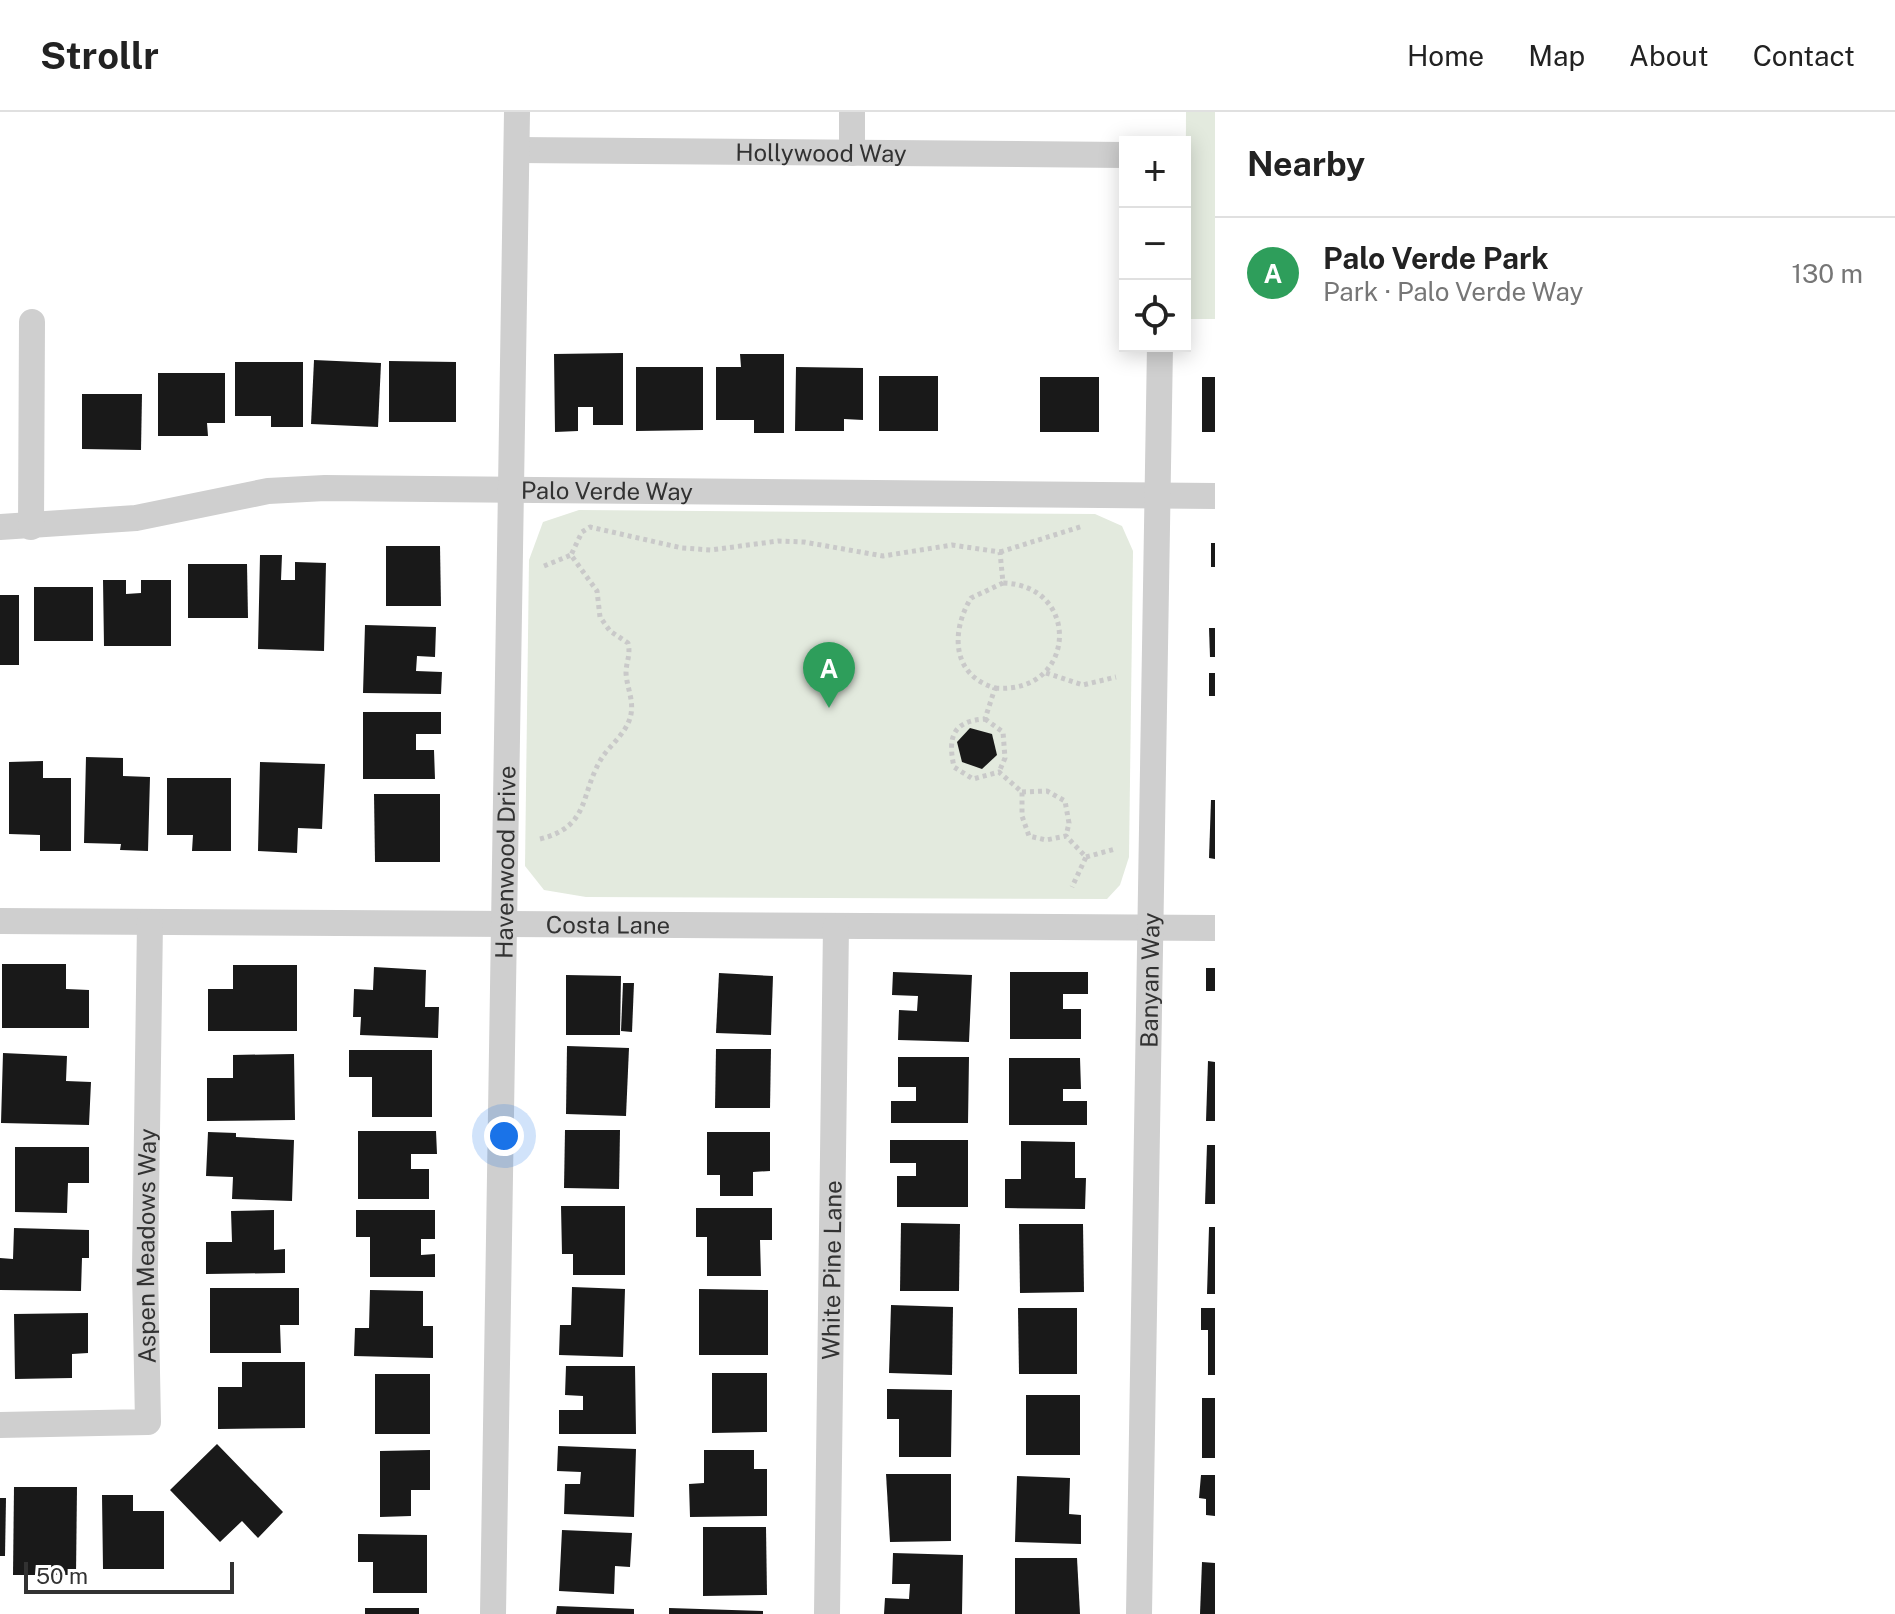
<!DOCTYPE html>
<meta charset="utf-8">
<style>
body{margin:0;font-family:"Public Sans",sans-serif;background:#f6f6f6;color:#222}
.controls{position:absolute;right:24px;top:24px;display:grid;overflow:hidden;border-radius:0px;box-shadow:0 4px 20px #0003}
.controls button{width:72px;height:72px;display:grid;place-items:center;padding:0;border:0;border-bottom:2px solid #e0e0e0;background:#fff;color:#222;font:40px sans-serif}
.scale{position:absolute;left:24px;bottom:20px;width:210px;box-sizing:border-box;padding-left:8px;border:4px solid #323232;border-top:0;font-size:22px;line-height:28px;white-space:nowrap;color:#323232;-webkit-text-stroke:6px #fff;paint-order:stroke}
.you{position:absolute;left:504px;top:1024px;width:28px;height:28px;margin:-20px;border:6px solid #fff;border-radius:50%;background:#1a73e8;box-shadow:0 0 0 12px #1a73e833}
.badge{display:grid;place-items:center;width:52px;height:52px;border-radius:50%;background:#df463d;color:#fff;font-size:26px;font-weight:700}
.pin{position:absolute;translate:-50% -66px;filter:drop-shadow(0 2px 4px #0008)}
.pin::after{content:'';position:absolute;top:42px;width:28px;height:24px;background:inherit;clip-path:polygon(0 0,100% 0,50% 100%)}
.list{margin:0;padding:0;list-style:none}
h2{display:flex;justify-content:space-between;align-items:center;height:104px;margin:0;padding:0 32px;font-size:34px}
h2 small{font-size:26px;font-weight:400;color:#767676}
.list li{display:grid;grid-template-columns:52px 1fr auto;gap:24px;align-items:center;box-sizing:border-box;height:112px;padding:0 32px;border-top:2px solid #e0e0e0}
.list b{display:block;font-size:30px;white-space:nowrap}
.list p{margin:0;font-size:26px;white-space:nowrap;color:#767676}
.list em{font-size:26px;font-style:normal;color:#767676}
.icon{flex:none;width:44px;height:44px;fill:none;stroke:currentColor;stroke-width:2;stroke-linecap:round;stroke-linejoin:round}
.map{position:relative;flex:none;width:1215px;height:1502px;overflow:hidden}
header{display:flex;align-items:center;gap:48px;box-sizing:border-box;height:112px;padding:0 40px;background:#fff;border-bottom:2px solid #e0e0e0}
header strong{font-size:38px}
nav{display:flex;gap:44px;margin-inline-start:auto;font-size:28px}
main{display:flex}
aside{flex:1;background:#fff}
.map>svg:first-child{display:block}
</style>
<header>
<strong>Strollr</strong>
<nav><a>Home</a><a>Map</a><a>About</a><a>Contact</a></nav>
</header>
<main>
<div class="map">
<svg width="1215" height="1502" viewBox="0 0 1215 1502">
<rect width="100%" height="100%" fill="#fff"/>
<!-- green -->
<g fill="#e3eade">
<polygon points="1186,0 1215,0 1215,207 1185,207"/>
<polygon points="579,398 1095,402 1122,414 1133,439 1129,745 1120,773 1107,787 586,785 544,778 525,754 529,448 543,410"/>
</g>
<!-- building -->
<g fill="#191919">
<polygon points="623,241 623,313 593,313 593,295 578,295 578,319 555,320 554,242"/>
<polygon points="740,242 784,242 784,321 754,321 754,308 716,308 716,255 741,255"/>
<polygon points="314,248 381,251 378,315 311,312"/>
<polygon points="389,249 456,250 456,310 389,310"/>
<polygon points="235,250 303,250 303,315 271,315 271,304 235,304"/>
<polygon points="636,255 703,255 703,318 636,319"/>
<polygon points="796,255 863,256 863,308 844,307 844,319 795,319"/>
<polygon points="158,261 225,261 225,311 207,311 208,324 158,324"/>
<rect x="879" y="264" width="59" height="55"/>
<rect x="1040" y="265" width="59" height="55"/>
<rect x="1202" y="265" width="13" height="55"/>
<polygon points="82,282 142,282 141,338 82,337"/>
<rect x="1211" y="431" width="4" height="24"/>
<polygon points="386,434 440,434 441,494 386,494"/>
<polygon points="260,443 282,443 281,468 295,468 295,450 326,451 324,539 258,537"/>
<polygon points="188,452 247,452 248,506 188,506"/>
<polygon points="103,468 126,468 126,482 141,481 141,468 171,468 171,534 104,534"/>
<rect x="34" y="475" width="59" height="54"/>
<rect x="0" y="483" width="19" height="70"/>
<polygon points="365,513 436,515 435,545 417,544 416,559 442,560 441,582 363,581"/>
<polygon points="1209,516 1215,516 1215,545 1210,545"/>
<rect x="1209" y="561" width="6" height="23"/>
<polygon points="363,600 441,600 441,622 416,622 416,638 434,638 435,667 363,667"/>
<polygon points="970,616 992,622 997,643 982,657 962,650 957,630"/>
<polygon points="86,645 123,646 123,664 150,665 148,739 120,738 121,732 84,731"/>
<polygon points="43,649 43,666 71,666 71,739 40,739 40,723 9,722 9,650"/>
<polygon points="260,650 325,652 322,717 298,716 297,741 258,739"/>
<polygon points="167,666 231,666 231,739 192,739 193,723 167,723"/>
<polygon points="374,682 440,682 440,750 375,750"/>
<polygon points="1211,688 1215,688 1215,747 1209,746"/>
<polygon points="2,852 66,852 66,877 89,878 89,916 2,916"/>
<polygon points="233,853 297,853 297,919 208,919 208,877 233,877"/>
<polygon points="374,855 426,858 425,895 439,895 438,926 360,923 361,905 353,905 354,877 373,878"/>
<rect x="1206" y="856" width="9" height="23"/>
<polygon points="893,860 972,863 969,930 898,928 899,898 917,899 918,884 892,883"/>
<polygon points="1010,860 1088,860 1088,882 1063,882 1063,897 1081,897 1081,927 1010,927"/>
<polygon points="719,861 773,864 771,923 716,921"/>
<polygon points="566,863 621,864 620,923 566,923"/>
<polygon points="623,871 634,871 632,920 621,919"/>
<polygon points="567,934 629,936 626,1004 566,1002"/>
<polygon points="716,937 771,937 770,996 715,996"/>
<polygon points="349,938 432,938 432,1005 372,1005 372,965 349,965"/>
<polygon points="3,941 67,944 66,969 91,970 89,1013 1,1011"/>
<polygon points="294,942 295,1008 207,1009 207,966 233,966 233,943"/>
<polygon points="898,945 969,945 968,1011 891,1011 891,989 916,989 916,975 898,975"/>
<polygon points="1009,946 1080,946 1081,977 1063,977 1063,989 1087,989 1087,1013 1009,1013"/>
<polygon points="1208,949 1215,950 1215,1009 1206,1009"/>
<polygon points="565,1018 620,1018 619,1077 564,1076"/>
<polygon points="358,1019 436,1019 437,1042 411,1042 411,1057 429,1057 429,1087 358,1087"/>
<polygon points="208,1020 236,1021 236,1025 294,1028 292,1089 232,1087 233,1065 206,1064"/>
<polygon points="707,1020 770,1020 770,1059 753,1060 753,1084 720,1084 720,1063 707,1063"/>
<polygon points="890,1028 968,1028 968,1095 897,1095 897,1064 916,1064 916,1051 890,1051"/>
<polygon points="1021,1029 1075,1030 1075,1066 1086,1066 1085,1097 1005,1096 1005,1067 1021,1067"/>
<polygon points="1207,1033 1215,1033 1215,1092 1205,1092"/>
<polygon points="15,1035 89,1035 89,1071 68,1071 67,1101 15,1100"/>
<polygon points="561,1094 625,1094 625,1163 573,1163 573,1142 562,1142"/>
<polygon points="696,1096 772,1096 772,1128 760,1128 761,1164 707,1164 707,1125 696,1125"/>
<polygon points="274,1098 274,1138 285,1137 285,1161 206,1162 206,1130 232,1130 231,1099"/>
<polygon points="356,1098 435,1098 435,1127 421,1127 421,1143 435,1142 435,1165 370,1165 370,1125 356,1125"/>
<polygon points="901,1111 960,1112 959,1179 900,1179"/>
<polygon points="1019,1112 1083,1112 1084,1180 1020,1181"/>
<polygon points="1209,1115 1215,1115 1215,1182 1207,1182"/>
<polygon points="14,1116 89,1118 89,1146 82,1146 81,1179 0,1178 0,1146 13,1147"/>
<polygon points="572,1175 625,1177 623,1245 559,1243 560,1213 571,1213"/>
<polygon points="210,1176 299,1176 299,1213 280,1213 281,1241 210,1241"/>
<polygon points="699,1177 768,1178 768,1243 699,1243"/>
<polygon points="370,1178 423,1179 423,1214 433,1214 433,1246 354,1244 355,1216 369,1216"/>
<polygon points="891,1193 953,1195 952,1263 889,1261"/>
<polygon points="1018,1196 1077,1196 1077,1262 1019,1262"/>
<polygon points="1201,1196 1215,1196 1215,1263 1208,1263 1208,1218 1201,1218"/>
<polygon points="88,1201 88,1241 72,1242 72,1266 15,1267 14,1202"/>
<polygon points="242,1250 305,1250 305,1316 218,1317 218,1275 242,1275"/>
<polygon points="566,1254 635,1254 636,1322 559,1322 559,1298 583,1298 583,1284 565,1283"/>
<polygon points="712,1261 767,1261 767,1320 712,1321"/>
<rect x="375" y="1262" width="55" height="60"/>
<polygon points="887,1277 952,1278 951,1345 899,1345 899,1307 887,1307"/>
<rect x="1026" y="1283" width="54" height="60"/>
<rect x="1202" y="1286" width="13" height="60"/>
<polygon points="217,1332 283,1400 258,1426 242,1409 220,1430 170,1378"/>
<polygon points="558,1334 636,1337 634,1405 564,1402 565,1372 580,1372 581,1360 557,1359"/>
<polygon points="430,1338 430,1378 411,1378 411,1404 380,1405 380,1339"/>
<polygon points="704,1338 754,1338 754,1357 767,1357 767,1404 690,1405 689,1372 704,1371"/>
<polygon points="886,1362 951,1362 951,1429 890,1430"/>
<polygon points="1201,1363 1215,1363 1215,1404 1206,1403 1206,1387 1199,1386"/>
<polygon points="1017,1364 1070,1366 1069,1402 1081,1403 1081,1432 1015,1430"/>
<polygon points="14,1375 77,1375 76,1463 13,1463"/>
<polygon points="102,1383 133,1383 133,1399 164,1399 164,1457 103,1457"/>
<polygon points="0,1386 6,1386 5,1444 0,1444"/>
<polygon points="703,1415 766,1415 767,1483 703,1484"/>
<polygon points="562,1418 632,1421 630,1455 615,1454 614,1482 559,1479"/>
<polygon points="358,1422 427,1423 427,1481 373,1481 373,1450 358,1450"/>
<polygon points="893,1441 963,1443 962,1502 884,1502 885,1486 909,1487 910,1472 892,1472"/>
<polygon points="1015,1446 1077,1446 1080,1502 1015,1502"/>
<polygon points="1202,1450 1215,1451 1215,1502 1200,1502"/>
<polygon points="557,1494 634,1497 634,1502 556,1502"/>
<rect x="365" y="1496" width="54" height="6"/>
<polygon points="669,1496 763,1499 763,1502 669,1502"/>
</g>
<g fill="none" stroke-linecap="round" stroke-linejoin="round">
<!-- path -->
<g stroke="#c9c9c9" stroke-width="5" stroke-dasharray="4 4" stroke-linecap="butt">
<polyline points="1000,440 1083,414"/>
<polyline points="544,454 571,443"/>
<polyline points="1046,561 1083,573 1116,565"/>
<path d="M995,576C1077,583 1082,473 1003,471"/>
<polyline points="985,607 1003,620 1005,646 999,660"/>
<polyline points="1022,680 1047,679 1065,689 1069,711 1066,724"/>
<path d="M540,727C592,714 579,681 603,644C611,633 624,622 629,609C636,591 627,578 626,561C626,550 631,543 628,531L610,519L600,505L597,479L571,443L582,420L590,415L682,436L711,438L778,429L804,430L883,444L952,433L1000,440L1003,471L971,486C951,519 951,563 995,576L985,607C951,609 948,627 954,655L973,667L999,660L1022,680V704L1029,724L1046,728L1066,724L1086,745L1072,775"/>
<polyline points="1086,745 1115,737"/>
</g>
<!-- street -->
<g stroke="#cfcfcf" stroke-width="26">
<path id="s1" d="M517,38L1125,43"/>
<polyline points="852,41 852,0"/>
<path id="s2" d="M0,415L136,406L268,379L325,376L1215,384"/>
<polyline points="31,415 32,210"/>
<path id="s3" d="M0,809L1215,816"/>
<path id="s4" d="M0,1313L148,1310L145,1158L150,810"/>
<path id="s5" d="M493,1502L517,0"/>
<path id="s6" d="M827,1502L836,814"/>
<path id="s7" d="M1139,1502L1160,234"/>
</g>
</g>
<g text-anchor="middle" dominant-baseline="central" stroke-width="8" stroke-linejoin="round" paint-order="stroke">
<!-- street labels -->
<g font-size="24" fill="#323232" stroke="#fff">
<text stroke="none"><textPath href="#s1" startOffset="304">Hollywood Way</textPath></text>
<text stroke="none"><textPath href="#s2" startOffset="610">Palo Verde Way</textPath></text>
<text stroke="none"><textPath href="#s5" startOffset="752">Havenwood Drive</textPath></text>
<text stroke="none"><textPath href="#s3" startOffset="608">Costa Lane</textPath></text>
<text stroke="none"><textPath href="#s7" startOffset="634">Banyan Way</textPath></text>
<text stroke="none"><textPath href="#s4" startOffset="324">Aspen Meadows Way</textPath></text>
<text stroke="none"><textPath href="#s6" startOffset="344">White Pine Lane</textPath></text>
</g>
</g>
</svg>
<div class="controls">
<button>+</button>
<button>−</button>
<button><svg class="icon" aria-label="locate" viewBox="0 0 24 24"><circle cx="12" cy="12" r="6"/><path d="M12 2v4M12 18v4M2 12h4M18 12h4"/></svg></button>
</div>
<div class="scale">50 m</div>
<div class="you"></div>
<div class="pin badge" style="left:829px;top:596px;background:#2e9e5b">A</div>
</div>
<aside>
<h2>Nearby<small></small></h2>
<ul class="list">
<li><span class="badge" style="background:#2e9e5b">A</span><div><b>Palo Verde Park</b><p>Park · Palo Verde Way</p></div><em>130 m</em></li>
</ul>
</aside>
</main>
